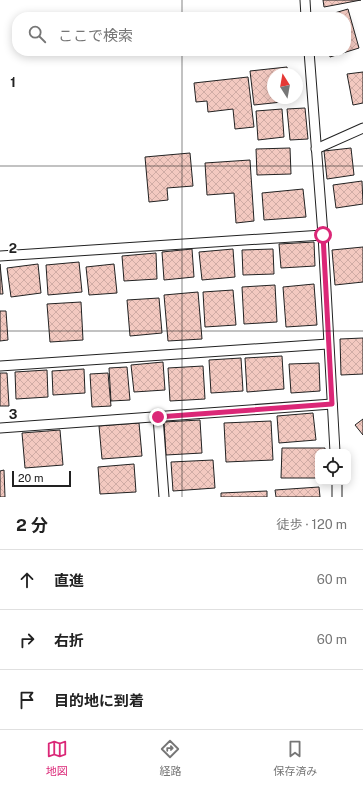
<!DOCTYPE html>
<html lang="ja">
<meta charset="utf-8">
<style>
body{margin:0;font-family:"Public Sans","Noto Sans JP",sans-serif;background:#f2f2f2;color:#222}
.controls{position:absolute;right:12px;bottom:12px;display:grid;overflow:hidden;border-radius:8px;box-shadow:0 2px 10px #0003}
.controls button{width:36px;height:36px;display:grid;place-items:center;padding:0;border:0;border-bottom:1px solid #e0e0e0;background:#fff;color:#222;font:20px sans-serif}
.compass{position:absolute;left:267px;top:68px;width:36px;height:36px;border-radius:50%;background:#fff;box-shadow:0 2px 10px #0003;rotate:349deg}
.scale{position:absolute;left:12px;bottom:10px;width:59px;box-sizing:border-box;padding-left:4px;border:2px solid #222;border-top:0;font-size:11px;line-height:14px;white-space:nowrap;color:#222;-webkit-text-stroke:3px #fff;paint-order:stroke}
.stop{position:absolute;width:12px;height:12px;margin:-9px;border:3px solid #db2777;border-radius:50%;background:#fff}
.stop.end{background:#db2777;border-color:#fff;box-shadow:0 1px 4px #0008}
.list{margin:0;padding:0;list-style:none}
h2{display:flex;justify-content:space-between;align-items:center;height:52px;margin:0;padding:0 16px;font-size:17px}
h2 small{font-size:13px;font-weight:400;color:#767676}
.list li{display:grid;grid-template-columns:26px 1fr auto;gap:12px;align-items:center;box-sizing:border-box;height:60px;padding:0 16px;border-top:1px solid #e0e0e0}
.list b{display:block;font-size:15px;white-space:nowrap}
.list em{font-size:13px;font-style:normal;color:#767676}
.icon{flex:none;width:22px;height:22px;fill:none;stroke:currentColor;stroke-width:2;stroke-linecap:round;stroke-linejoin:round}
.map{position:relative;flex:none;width:363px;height:497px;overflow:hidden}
.search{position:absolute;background:#fff;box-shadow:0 2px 10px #0003;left:12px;right:12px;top:12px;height:44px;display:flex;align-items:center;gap:10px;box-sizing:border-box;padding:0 14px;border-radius:16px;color:#767676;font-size:15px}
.sheet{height:232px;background:#fff}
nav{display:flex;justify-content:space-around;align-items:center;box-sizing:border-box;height:56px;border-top:1px solid #e0e0e0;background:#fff;font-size:11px;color:#767676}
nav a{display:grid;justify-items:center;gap:2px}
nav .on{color:#db2777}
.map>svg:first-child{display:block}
</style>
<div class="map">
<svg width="363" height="497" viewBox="0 0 363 497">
<defs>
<pattern id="building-cross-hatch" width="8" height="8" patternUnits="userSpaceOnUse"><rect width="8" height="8" fill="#f3c9c0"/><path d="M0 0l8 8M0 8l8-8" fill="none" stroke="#d0aca5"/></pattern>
</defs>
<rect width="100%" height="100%" fill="#fff"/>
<!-- building -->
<g fill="url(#building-cross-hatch)" stroke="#222">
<polygon points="323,0 361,0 324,7"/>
<polygon points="348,9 359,48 330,57 329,51 346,51 346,17 321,17"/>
<polygon points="287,67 288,74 273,74 273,98 291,98 291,101 254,105 250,71"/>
<polygon points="363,72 363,103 353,105 347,74"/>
<polygon points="248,77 254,127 235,129 233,109 208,112 207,101 196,102 194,83"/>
<polygon points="305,108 308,139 290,140 287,109"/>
<polygon points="282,109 284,137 258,140 256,111"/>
<polygon points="290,148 291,174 257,175 256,149"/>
<polygon points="351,148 354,175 327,179 324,151"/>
<polygon points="190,153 193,186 167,188 168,200 149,202 145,157"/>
<polygon points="250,160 254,221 236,223 234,193 207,195 205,163"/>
<polygon points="362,181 363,204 336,208 333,185"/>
<polygon points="303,189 306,217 264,220 262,193"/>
<polygon points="314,242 315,266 281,268 279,244"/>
<polygon points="363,247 363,282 335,285 332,250"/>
<polygon points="192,249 194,277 164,280 162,252"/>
<polygon points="233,249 235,277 202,280 199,252"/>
<polygon points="273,249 274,274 243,275 242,250"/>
<polygon points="156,253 157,279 124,281 122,256"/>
<polygon points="79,262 82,292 48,295 46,265"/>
<polygon points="0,264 3,294 0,294"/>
<polygon points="38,264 41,293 11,297 7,268"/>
<polygon points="114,264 117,293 89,295 86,267"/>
<polygon points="314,284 317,325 286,327 283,287"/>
<polygon points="275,285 277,322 244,324 242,287"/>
<polygon points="233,290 236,325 205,327 203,292"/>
<polygon points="198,292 202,339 168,341 164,295"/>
<polygon points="159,298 162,333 130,336 127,300"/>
<polygon points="81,302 83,340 50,342 47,304"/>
<polygon points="0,311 6,311 8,340 0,341"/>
<polygon points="363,338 363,374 341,375 340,339"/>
<polygon points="282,356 284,389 247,392 245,358"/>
<polygon points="241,358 243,391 211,393 209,360"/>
<polygon points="163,362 165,390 134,392 131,365"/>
<polygon points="319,363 320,391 291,393 289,364"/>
<polygon points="203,366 205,399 170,401 168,368"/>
<polygon points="127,367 130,400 111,401 109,368"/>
<polygon points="84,369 85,393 53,395 52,371"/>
<polygon points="47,370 48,397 16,399 15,372"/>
<polygon points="0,373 7,373 9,406 0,406"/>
<polygon points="108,373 111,406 92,407 90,374"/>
<polygon points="313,413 316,440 279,443 277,416"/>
<polygon points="363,419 363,435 355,425"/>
<polygon points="200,420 202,453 166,455 164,422"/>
<polygon points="271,421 273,460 226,462 224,423"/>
<polygon points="139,423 142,456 102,459 99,426"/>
<polygon points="60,430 63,465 25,468 22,433"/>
<polygon points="282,448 325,448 325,452 318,452 318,478 281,478"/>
<polygon points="213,460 215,488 173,491 171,462"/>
<polygon points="134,464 136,492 100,494 98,467"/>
<polygon points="4,470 5,497 0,497 0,471"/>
<polygon points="319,487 320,497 276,497 275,490"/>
<polygon points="267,491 267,497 221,497 221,493"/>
</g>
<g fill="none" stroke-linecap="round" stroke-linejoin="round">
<!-- service casing -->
<g stroke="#222" stroke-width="11">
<g id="service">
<polyline points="305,0 306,17"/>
<polyline points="309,51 323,235 335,452"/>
<polyline points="316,149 363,128"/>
<polyline points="0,256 323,235"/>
<polyline points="0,366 328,344"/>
<polyline points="158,417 164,497"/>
<polyline points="0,428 332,404"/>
<polyline points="337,482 337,497"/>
</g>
</g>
<!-- service -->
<use href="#service" stroke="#fff" stroke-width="9"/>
</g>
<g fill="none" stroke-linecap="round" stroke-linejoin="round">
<!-- route -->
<polyline stroke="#db2777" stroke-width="5" points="158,417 332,404 323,235"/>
</g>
<!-- grid -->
<path fill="none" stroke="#222" stroke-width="1" stroke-opacity="0.55" d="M182,0V17M182,51V497M0,166H363M0,331H363"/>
<g font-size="13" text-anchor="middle" font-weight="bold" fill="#222" stroke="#fff" stroke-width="3" stroke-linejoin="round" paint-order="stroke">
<text x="13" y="87">1</text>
<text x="13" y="253">2</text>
<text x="13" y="419">3</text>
</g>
</svg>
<div class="controls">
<button><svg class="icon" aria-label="locate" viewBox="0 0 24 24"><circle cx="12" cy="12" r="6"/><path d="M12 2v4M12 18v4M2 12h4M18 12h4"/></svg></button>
</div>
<svg class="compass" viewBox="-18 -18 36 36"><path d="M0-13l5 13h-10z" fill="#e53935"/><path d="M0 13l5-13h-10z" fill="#767676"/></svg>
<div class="scale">20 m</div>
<div class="stop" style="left:323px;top:235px"></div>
<div class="stop end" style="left:158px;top:417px"></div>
<div class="search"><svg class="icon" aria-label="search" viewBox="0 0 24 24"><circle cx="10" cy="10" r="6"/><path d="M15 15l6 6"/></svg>ここで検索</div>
</div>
<section class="sheet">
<h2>2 分<small>徒歩 · 120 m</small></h2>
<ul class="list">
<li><svg class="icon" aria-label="ahead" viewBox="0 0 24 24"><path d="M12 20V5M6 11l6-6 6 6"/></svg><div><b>直進</b></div><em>60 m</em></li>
<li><svg class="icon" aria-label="right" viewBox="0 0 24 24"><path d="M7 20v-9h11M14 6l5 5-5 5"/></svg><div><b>右折</b></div><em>60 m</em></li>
<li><svg class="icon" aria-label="arrive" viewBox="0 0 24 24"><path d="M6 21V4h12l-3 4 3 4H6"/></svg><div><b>目的地に到着</b></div></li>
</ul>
</section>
<nav>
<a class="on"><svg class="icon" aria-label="map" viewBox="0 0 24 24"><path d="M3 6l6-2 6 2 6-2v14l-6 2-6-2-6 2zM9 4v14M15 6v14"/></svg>地図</a>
<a><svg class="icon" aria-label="directions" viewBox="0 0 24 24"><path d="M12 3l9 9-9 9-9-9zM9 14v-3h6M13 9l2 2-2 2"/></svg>経路</a>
<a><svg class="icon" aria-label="saved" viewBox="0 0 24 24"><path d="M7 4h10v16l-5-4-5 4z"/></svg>保存済み</a>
</nav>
